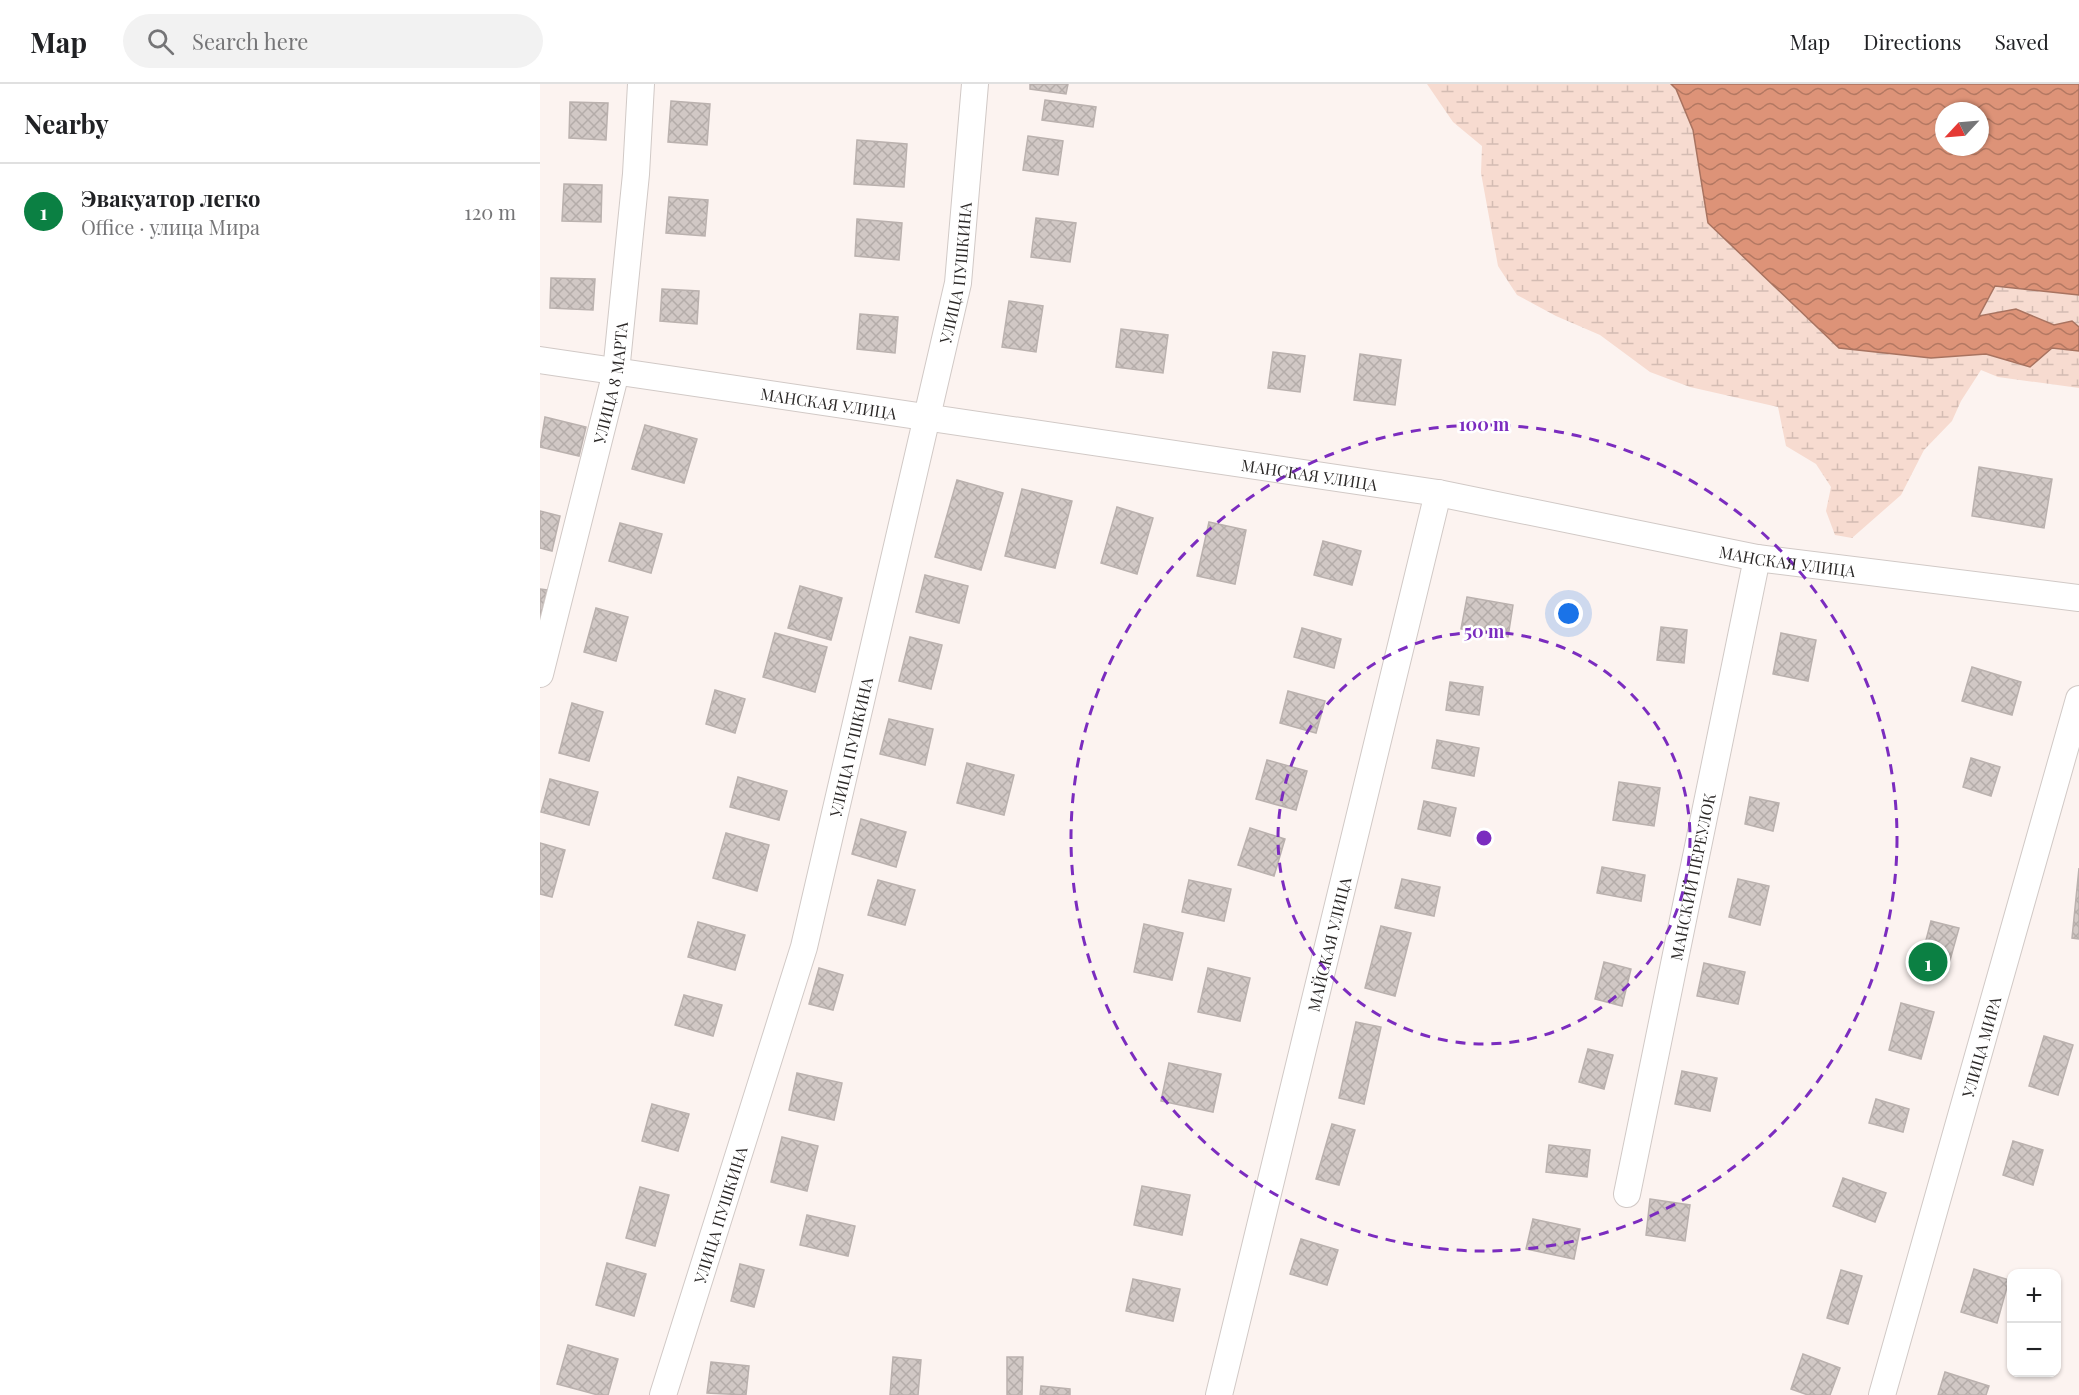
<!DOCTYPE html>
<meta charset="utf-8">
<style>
body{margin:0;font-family:"Playfair Display",serif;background:#f2f2f2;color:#202124}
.controls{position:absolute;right:18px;bottom:18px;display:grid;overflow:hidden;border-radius:12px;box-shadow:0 2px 4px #0004}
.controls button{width:54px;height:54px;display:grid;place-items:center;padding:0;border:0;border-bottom:2px solid #e0e0e0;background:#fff;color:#202124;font:30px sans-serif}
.compass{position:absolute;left:1395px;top:18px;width:54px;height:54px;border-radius:50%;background:#fff;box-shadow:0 2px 4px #0004;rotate:244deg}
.you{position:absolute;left:1029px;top:530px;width:21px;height:21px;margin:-15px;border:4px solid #fff;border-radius:50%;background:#1a73e8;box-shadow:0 0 0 9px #1a73e833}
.badge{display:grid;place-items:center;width:39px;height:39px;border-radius:50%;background:#0b8043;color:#fff;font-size:20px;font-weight:700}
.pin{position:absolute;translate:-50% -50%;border:3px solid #fff;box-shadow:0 2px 6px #0006}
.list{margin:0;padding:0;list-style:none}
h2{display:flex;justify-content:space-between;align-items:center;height:78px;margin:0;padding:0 24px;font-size:26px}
h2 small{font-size:20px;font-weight:400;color:#757577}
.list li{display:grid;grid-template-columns:39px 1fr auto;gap:18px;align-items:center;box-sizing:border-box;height:96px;padding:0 24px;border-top:2px solid #e0e0e0}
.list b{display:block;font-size:22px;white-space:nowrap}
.list p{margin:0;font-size:20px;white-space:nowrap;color:#757577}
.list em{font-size:20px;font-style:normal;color:#757577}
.icon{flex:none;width:33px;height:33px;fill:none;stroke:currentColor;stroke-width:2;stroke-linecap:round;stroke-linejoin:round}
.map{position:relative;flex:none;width:1539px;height:1311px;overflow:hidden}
header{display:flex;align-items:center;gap:36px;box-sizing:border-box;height:84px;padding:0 30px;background:#fff;border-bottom:2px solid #e0e0e0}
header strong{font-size:28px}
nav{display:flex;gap:33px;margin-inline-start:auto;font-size:21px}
.search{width:420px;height:54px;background:#f2f2f2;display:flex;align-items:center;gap:15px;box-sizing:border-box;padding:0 21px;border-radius:33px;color:#757577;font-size:22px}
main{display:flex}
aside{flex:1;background:#fff}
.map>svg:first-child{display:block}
</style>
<header>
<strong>Map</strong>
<div class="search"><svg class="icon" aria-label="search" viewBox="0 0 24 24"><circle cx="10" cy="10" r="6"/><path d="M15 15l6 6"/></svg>Search here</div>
<nav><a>Map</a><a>Directions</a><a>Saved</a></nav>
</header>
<main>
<aside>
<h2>Nearby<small></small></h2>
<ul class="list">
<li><span class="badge">1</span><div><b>Эвакуатор легко</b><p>Office · улица Мира</p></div><em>120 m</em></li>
</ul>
</aside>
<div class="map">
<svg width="1539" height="1311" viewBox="0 0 1539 1311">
<defs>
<pattern id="wetland-marsh" width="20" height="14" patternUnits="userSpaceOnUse" patternTransform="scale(1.5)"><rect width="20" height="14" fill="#f7dbd0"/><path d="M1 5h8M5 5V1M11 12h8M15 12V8" fill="none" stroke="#d4bcb3"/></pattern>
<pattern id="water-waves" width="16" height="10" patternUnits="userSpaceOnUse" patternTransform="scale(1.5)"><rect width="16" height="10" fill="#dd9378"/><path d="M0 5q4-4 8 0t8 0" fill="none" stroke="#b37862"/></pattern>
<pattern id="building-cross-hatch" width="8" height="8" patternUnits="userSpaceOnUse" patternTransform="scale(1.5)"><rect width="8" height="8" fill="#d1c8c5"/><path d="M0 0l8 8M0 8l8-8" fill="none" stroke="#b4aca9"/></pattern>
</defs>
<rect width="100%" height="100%" fill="#fcf3f0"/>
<!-- wetland -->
<path fill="url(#wetland-marsh)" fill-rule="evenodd" d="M887,0H1539V304L1458,293L1441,286L1421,317L1412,337L1384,366L1361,411L1312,454L1295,451L1286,427L1291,403L1276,380L1246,362L1238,323L1150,303L1110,288L1060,251L1016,232L977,211L958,182L941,89L942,62L913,38ZM1404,27H1440V63H1404Z"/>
<!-- water -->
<path fill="url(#water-waves)" stroke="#a87360" stroke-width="1.5" fill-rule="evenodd" d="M1131,0H1539V211L1455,202L1439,232L1476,225L1514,241L1532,237L1539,243V267L1512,264L1490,283L1446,270L1391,274L1299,264L1168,139L1153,46L1136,5ZM1404,27H1440V63H1404Z"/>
<!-- building -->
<g fill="url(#building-cross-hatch)" stroke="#bab1ae" stroke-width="1.5">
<polygon points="490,0 528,0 526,10 490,5"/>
<polygon points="505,16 556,23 553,43 502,36"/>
<polygon points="131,17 170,20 167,61 128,58"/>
<polygon points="30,18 68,19 66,56 29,54"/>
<polygon points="488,52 523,57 518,91 483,86"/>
<polygon points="317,56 367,60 364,103 314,100"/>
<polygon points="24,100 62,101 61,138 22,137"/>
<polygon points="129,113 168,116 165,152 126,149"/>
<polygon points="496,134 536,139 530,178 491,173"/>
<polygon points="317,135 362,139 359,176 315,172"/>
<polygon points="11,194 55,195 53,226 10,224"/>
<polygon points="122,205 159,207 157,240 120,237"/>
<polygon points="469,217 503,222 496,268 462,263"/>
<polygon points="320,230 358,233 355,269 317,265"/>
<polygon points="581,245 628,251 623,289 576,283"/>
<polygon points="733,268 765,272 760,308 728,304"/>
<polygon points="820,270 861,276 855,321 814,316"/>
<polygon points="5,333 46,343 39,372 0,363"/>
<polygon points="105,341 157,355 144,399 92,385"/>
<polygon points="1439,383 1512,395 1504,444 1432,432"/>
<polygon points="417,396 463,409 441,486 395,473"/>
<polygon points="482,405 532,417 515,484 465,472"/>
<polygon points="577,423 613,434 597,490 561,479"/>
<polygon points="0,427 20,432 12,467 0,464"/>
<polygon points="669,438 706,446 695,500 657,492"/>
<polygon points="80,439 122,450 111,489 69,477"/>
<polygon points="783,457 821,467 812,501 774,491"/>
<polygon points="385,491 428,502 419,539 376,528"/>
<polygon points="260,502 302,514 291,556 248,544"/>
<polygon points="0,505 7,506 0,536"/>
<polygon points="927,513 973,521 968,553 921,545"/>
<polygon points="56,524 88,533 76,577 44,568"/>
<polygon points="1121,543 1147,546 1144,579 1117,576"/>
<polygon points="762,544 801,555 794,584 754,573"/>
<polygon points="235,549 287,563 275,608 223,593"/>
<polygon points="1241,549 1276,556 1268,597 1233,590"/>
<polygon points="370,553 402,561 391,605 359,597"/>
<polygon points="1432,583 1481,598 1472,631 1422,617"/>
<polygon points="910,598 943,603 939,631 906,626"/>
<polygon points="175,606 205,615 195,649 166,640"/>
<polygon points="748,607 785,617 776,649 740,639"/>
<polygon points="32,619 63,628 49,677 19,669"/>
<polygon points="349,635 393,645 385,681 340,670"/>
<polygon points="897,656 939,664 934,692 892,684"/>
<polygon points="1431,674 1460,683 1451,712 1423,703"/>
<polygon points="727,676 767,687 756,726 716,715"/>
<polygon points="427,679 474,691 464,731 417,719"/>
<polygon points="198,693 247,707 239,736 190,723"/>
<polygon points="10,695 58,708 49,741 1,728"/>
<polygon points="1079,698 1120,704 1114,742 1073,736"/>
<polygon points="1210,713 1239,719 1233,747 1205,740"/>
<polygon points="884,717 916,724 910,752 878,745"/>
<polygon points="321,735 366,748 356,783 312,770"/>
<polygon points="710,744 745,755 734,792 698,781"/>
<polygon points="186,749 229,761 217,807 173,794"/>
<polygon points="0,759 25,766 12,813 0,810"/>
<polygon points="1062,783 1105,791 1101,817 1057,809"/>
<polygon points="1539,784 1539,855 1532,854"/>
<polygon points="862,795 900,803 894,832 855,824"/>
<polygon points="1198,795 1229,802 1220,841 1189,833"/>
<polygon points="338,796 375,806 365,841 328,831"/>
<polygon points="649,796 691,805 684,837 642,828"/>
<polygon points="1391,837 1419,844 1407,887 1380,879"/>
<polygon points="158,838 205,851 195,886 148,873"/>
<polygon points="604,840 643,849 632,896 594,888"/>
<polygon points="841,842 871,849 855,912 825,904"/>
<polygon points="1064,878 1091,885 1082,922 1055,915"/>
<polygon points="1164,879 1205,888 1198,920 1157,912"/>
<polygon points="279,884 303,891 293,926 269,920"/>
<polygon points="668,884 710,894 700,937 658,928"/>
<polygon points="144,911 182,921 173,952 135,941"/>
<polygon points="1361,919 1394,928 1381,975 1349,966"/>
<polygon points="816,938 841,943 824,1020 799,1014"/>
<polygon points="1504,952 1533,961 1518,1011 1489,1002"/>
<polygon points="1048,965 1073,971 1064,1005 1039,998"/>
<polygon points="629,979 681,990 673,1028 621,1017"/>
<polygon points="1142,987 1177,994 1170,1027 1135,1020"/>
<polygon points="257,989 302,999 294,1036 249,1026"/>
<polygon points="1336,1015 1369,1025 1363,1048 1329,1039"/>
<polygon points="112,1020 149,1030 138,1067 102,1057"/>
<polygon points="792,1040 815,1046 799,1101 776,1095"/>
<polygon points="242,1053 278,1062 267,1107 231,1098"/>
<polygon points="1473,1057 1503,1066 1493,1101 1463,1091"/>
<polygon points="1009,1061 1050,1066 1047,1093 1006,1088"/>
<polygon points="1303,1094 1346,1109 1335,1138 1293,1122"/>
<polygon points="602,1102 650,1111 642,1151 594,1141"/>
<polygon points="100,1103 129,1111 115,1162 86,1154"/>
<polygon points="1110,1115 1150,1121 1145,1157 1106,1151"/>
<polygon points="267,1131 315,1142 308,1172 260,1161"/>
<polygon points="993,1135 1040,1145 1034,1175 986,1165"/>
<polygon points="761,1155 798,1166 787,1201 750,1190"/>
<polygon points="67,1179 106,1190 94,1232 56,1221"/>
<polygon points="200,1180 224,1186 214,1223 191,1217"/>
<polygon points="1434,1185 1469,1196 1457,1239 1421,1228"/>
<polygon points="1301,1186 1322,1192 1308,1240 1287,1234"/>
<polygon points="593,1195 640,1205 633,1237 586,1227"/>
<polygon points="28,1261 78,1275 68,1311 58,1311 17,1300"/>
<polygon points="1263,1270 1300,1284 1290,1311 1268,1311 1251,1305"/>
<polygon points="353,1273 381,1276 378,1311 350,1311"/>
<polygon points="467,1273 483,1273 482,1311 467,1311"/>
<polygon points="171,1278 209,1282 206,1311 167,1309"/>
<polygon points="1405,1288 1449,1302 1446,1311 1398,1311"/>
<polygon points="501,1302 530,1305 530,1311 500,1311"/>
</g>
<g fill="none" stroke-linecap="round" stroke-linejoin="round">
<!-- minor casing -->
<g stroke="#d1c9c6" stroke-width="28">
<g id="minor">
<path id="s1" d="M0,276L898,409L1217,474L1539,514"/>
<path id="s2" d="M0,590L76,288L96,90L101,0"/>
<path id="s3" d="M1087,1110L1217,474"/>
<path id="s4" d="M123,1311L264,863L418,199L435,0"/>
<path id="s5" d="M679,1311L898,409"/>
<path id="s6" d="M1342,1311L1539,615"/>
</g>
</g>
<!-- minor -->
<use href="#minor" stroke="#fff" stroke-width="26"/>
</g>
<!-- distance rings -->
<g fill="none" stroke="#7b2cbf" stroke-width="3" stroke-dasharray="10 8">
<circle cx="944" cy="754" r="206"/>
<circle cx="944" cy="754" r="413"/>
</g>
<g text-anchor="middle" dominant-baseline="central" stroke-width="5" stroke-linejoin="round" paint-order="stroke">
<!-- street labels -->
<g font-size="16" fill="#2c2928" stroke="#fff">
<text stroke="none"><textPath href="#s4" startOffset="1161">УЛИЦА ПУШКИНА</textPath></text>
<text stroke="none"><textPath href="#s2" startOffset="300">УЛИЦА 8 МАРТА</textPath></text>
<text stroke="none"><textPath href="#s1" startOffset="292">МАНСКАЯ УЛИЦА</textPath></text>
<text stroke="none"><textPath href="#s1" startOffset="778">МАНСКАЯ УЛИЦА</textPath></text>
<text stroke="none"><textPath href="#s1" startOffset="1264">МАНСКАЯ УЛИЦА</textPath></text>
<text stroke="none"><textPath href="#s4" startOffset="675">УЛИЦА ПУШКИНА</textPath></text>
<text stroke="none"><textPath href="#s3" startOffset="324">МАНСКИЙ ПЕРЕУЛОК</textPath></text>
<text stroke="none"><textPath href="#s5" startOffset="464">МАЙСКАЯ УЛИЦА</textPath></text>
<text stroke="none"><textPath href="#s6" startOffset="362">УЛИЦА МИРА</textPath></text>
<text stroke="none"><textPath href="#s4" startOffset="189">УЛИЦА ПУШКИНА</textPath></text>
</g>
</g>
<circle cx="944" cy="754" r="9" fill="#7b2cbf" stroke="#fff" stroke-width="3"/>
<g font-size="18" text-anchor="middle" font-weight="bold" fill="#7b2cbf" stroke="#fff" stroke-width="5" stroke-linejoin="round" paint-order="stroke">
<text x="944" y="347">100 m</text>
<text x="944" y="554">50 m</text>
</g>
</svg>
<div class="controls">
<button>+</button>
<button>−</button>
</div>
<svg class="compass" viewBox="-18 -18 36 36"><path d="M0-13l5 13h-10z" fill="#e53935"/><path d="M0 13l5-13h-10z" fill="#757577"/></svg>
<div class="you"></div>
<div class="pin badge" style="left:1388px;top:878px">1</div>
</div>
</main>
